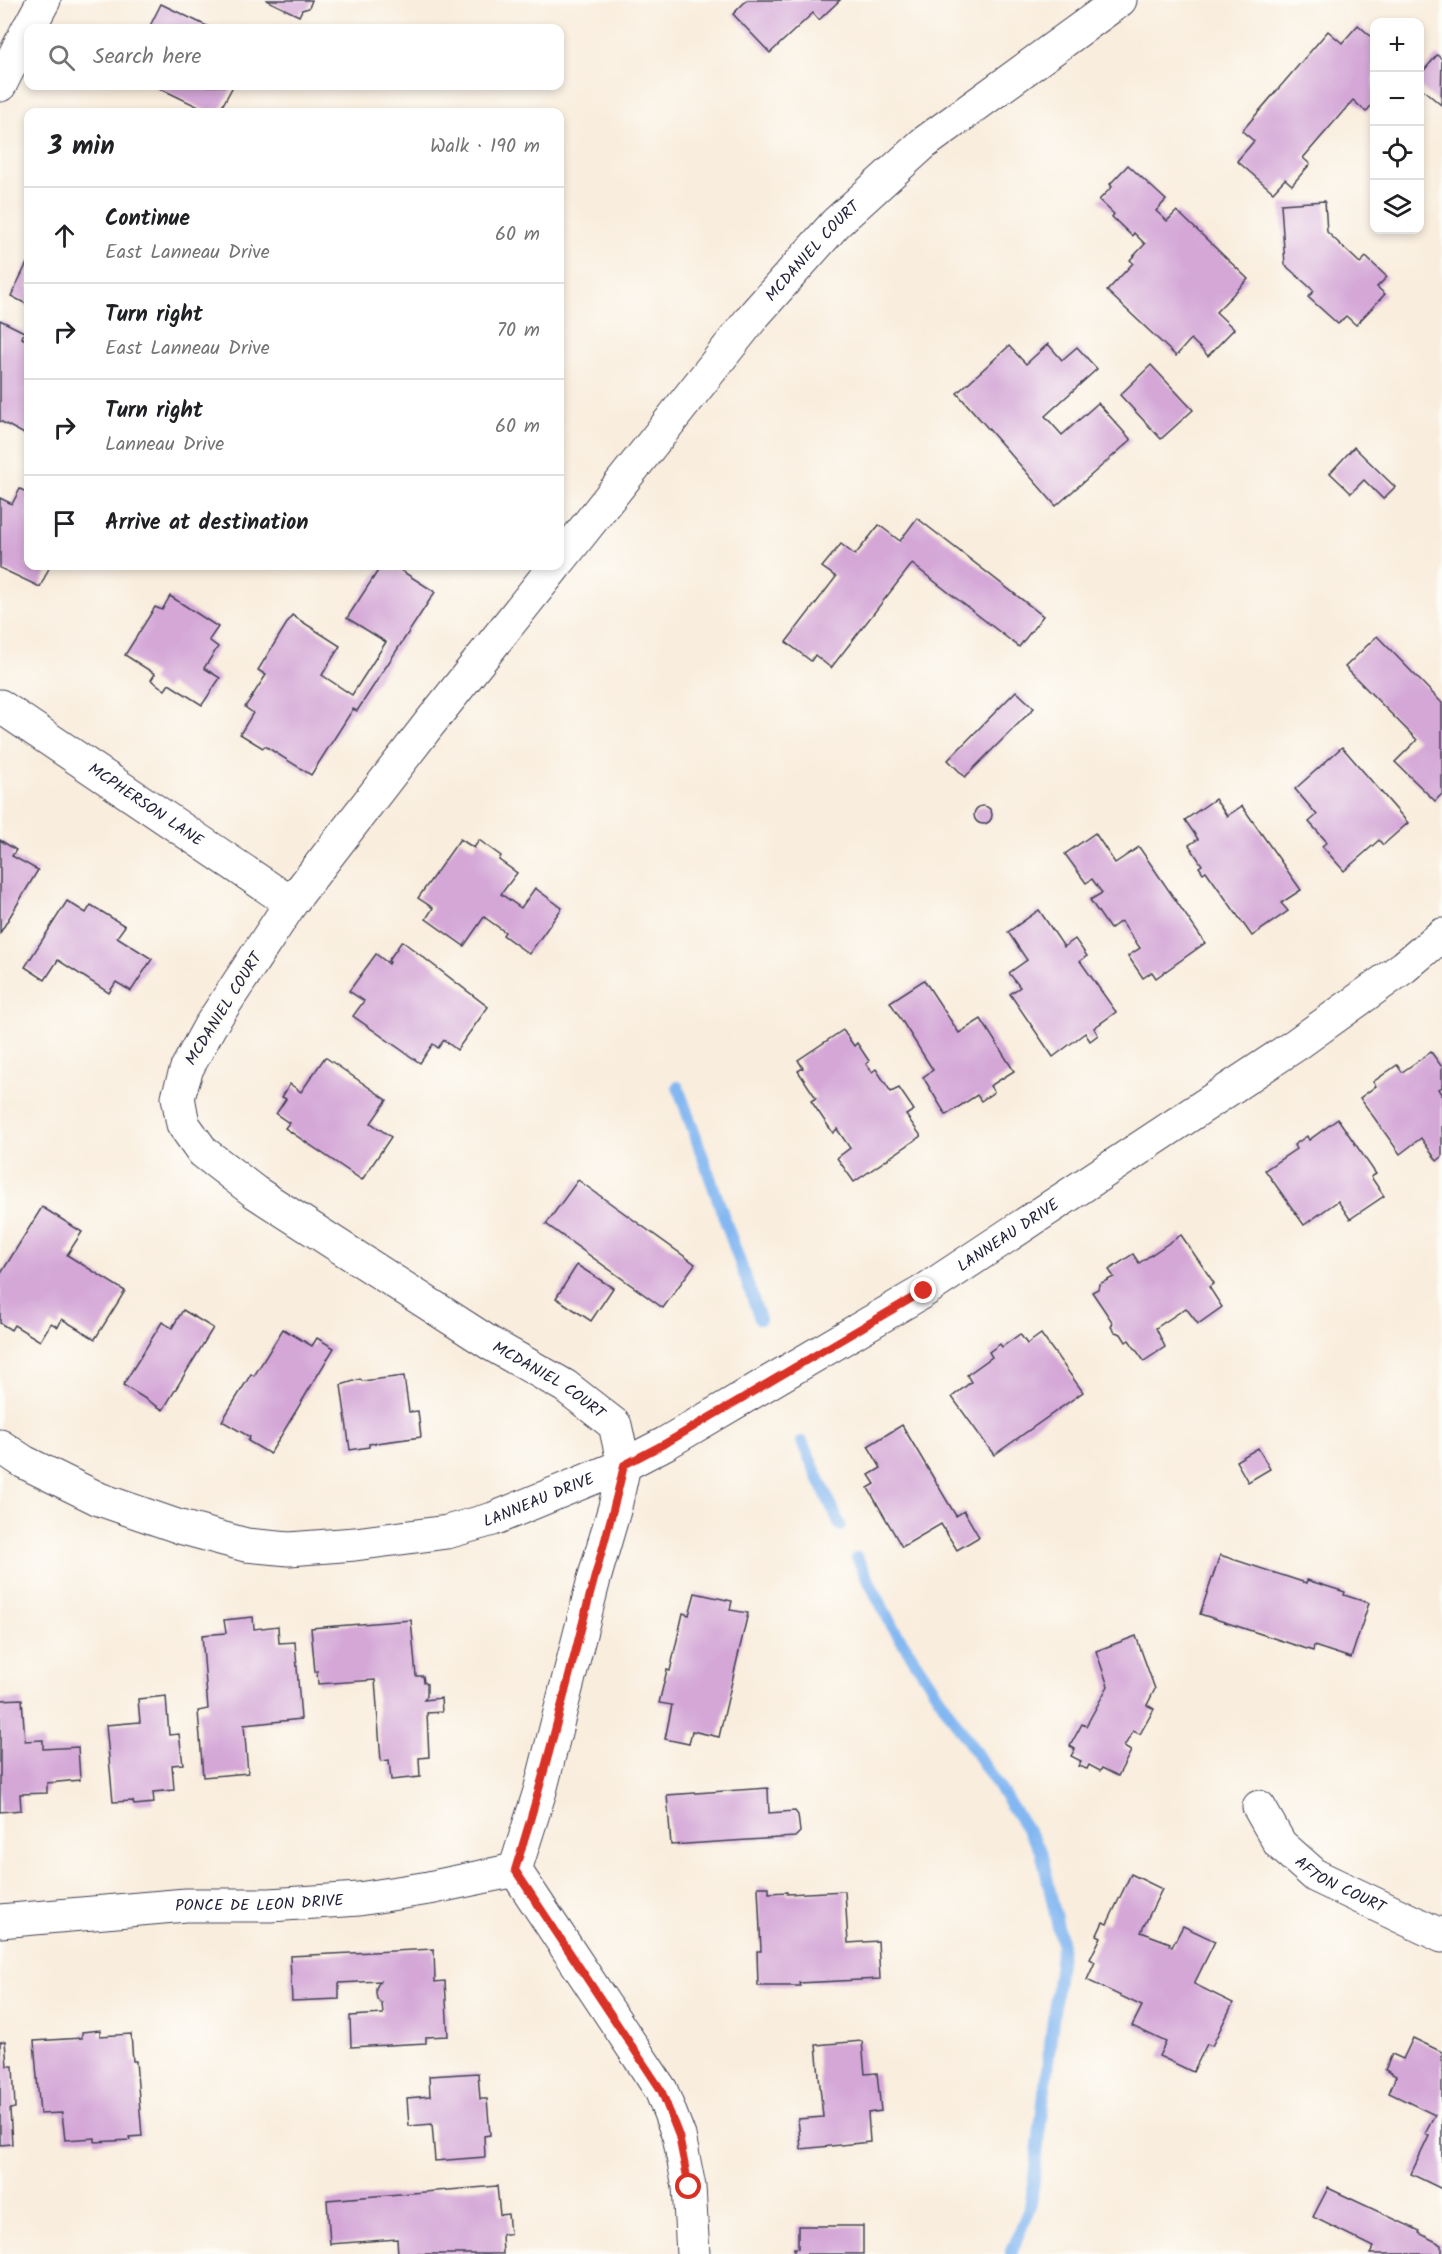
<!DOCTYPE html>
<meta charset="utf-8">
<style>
body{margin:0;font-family:Kalam,sans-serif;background:#f2f2f2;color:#202124}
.controls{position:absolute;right:18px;top:18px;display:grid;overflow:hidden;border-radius:12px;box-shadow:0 3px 9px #0003}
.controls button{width:54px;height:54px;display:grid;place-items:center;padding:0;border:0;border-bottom:2px solid #e0e0e0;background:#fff;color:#202124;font:30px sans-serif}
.stop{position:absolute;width:18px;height:18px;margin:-14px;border:4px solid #d93025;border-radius:50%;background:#fff}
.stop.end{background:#d93025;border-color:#fff;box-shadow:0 2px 6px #0008}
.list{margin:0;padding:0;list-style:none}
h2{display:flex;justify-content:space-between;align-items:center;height:78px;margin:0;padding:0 24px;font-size:26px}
h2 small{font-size:20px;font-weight:400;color:#757577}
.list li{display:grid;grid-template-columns:39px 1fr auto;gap:18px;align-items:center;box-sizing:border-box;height:96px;padding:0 24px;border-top:2px solid #e0e0e0}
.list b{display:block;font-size:22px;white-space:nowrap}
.list p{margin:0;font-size:20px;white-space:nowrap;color:#757577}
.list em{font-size:20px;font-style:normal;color:#757577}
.icon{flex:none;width:33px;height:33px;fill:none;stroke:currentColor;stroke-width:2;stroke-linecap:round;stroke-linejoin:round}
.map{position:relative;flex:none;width:1442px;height:2254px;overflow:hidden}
.search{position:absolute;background:#fff;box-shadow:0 3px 9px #0003;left:24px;top:24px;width:540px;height:66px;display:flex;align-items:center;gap:15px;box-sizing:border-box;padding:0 21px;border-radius:12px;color:#757577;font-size:22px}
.panel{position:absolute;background:#fff;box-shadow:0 3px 9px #0003;left:24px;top:108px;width:540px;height:462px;border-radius:12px}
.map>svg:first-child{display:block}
</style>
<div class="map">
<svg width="1442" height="2254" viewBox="0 0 1442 2254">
<rect width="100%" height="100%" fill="#fdfcf7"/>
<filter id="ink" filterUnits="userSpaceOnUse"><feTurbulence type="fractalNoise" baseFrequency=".0167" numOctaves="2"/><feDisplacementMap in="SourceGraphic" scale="12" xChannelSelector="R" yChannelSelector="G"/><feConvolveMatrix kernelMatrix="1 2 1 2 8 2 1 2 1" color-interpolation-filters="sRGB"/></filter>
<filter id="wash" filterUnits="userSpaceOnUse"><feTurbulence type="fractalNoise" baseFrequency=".008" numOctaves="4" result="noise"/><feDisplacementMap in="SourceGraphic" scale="24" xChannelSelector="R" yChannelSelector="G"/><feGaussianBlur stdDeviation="1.35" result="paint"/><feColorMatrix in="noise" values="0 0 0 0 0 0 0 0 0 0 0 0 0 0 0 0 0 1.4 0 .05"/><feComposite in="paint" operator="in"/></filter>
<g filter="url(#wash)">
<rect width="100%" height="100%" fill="#f9eddd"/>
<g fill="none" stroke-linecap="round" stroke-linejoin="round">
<!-- stream -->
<g stroke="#83b7f1" stroke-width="12">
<polyline points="678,1087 760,1319"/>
<polyline points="802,1442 840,1525"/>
<polyline points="857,1558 892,1626 1041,1851 1062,1945 1031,2203 1011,2254"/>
</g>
</g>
<g id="blocks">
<!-- building -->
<g fill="#d4a7d7">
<polygon points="266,0 312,0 309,8 302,10 299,16"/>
<polygon points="747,0 840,0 819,20 813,13 770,53 733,14"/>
<polygon points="161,4 211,28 149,28"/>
<polygon points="1358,25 1374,39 1374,102 1366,112 1353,100 1303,158 1310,164 1292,185 1285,179 1273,192 1237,161 1254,141 1242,131 1328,31 1342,43"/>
<polygon points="1437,55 1442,59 1441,105 1420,87 1420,75"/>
<polygon points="155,86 233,86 219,112 209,112"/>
<polygon points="1128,165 1166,200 1156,211 1167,221 1177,211 1248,279 1216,312 1234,329 1208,356 1191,339 1176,356 1107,291 1133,263 1130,260 1145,244 1134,233 1132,236 1112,217 1114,214 1099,200 1112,187 1110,184"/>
<polygon points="1325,201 1327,232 1360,263 1366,257 1387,277 1377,287 1385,294 1356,325 1346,316 1338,324 1308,297 1314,291 1285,265 1281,204"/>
<polygon points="28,261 28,305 11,296"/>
<polygon points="0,320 24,332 22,338 28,341 28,436 0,421"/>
<polygon points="1048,344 1062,360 1077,347 1097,369 1045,416 1062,435 1098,403 1131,440 1056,506 957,393 1009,346 1026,364"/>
<polygon points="1151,365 1193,410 1161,439 1120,395"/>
<polygon points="1354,447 1395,487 1383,499 1364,480 1351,493 1330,473"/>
<polygon points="20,489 28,493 28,566 50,566 40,587 0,568 0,498 12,504"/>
<polygon points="917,518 1043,616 1019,647 912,564 831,668 815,655 811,661 786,642 836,577 822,567 841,544 855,555 879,525 900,541"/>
<polygon points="381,566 394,566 435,592 357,711 353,709 311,775 265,746 263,748 240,734 253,713 245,707 266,675 258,670 292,615 340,646 322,675 352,695 386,642 347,618"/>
<polygon points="170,596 218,627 209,640 218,647 204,668 220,678 202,705 169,684 165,690 151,680 155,674 125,655 155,607 162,610"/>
<polygon points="1377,636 1442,703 1442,794 1435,801 1395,762 1417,740 1345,667"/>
<polygon points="1016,691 1034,708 965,777 948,760"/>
<polygon points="1342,747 1408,823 1383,845 1379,840 1344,871 1322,846 1327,842 1309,822 1317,815 1295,789"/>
<polygon points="1215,799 1227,816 1242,806 1301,890 1281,903 1288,911 1252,936 1206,871 1203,873 1199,867 1202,865 1189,845 1198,839 1185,820"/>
<circle cx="983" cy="815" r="9"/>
<polygon points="1095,833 1115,863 1139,847 1205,943 1156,978 1152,972 1143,978 1128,956 1140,948 1121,921 1110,929 1090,900 1102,893 1092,879 1086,883 1065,854"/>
<polygon points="460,839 474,848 479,840 501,856 499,860 517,873 501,894 521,908 535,888 562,908 529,954 503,935 505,932 484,917 464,946 426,919 433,908 418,898"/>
<polygon points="0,840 16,850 12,856 38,870 0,933"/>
<polygon points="67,901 86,913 91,905 125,926 117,937 152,959 131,991 116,982 109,993 58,960 45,980 25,967"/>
<polygon points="1039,910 1064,947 1075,939 1087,956 1080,961 1116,1012 1094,1028 1098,1035 1090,1041 1085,1033 1053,1057 1010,994 1020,987 1009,973 1027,960 1008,932"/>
<polygon points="402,941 488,1007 457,1050 444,1040 438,1048 433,1044 420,1063 353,1016 364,1001 349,991 376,954 389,964 390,962 388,961"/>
<polygon points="924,980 959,1033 981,1019 1014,1071 990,1086 994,1092 981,1101 977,1095 946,1115 923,1077 933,1070 890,1002"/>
<polygon points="843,1030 854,1046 857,1043 869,1061 866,1064 872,1072 876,1069 891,1092 899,1088 914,1110 906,1115 921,1136 854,1182 837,1158 850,1148 837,1129 833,1133 811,1101 816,1098 798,1071 803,1068 798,1060"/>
<polygon points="1431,1052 1442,1067 1442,1087 1439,1089 1442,1094 1442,1157 1437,1161 1421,1138 1400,1154 1360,1098 1376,1086 1373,1082 1397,1065 1402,1072"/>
<polygon points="325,1057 387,1100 371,1123 391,1137 362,1180 285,1128 289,1123 276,1114 286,1099 282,1097 290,1084 301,1092"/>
<polygon points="1338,1119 1376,1174 1371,1177 1384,1196 1350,1219 1338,1201 1304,1225 1265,1170 1296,1149 1294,1145 1307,1136 1309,1140"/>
<polygon points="578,1180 695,1264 663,1308 546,1224"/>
<polygon points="42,1207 82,1232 67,1255 125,1291 95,1339 62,1319 58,1327 51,1323 40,1341 14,1325 11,1330 0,1323 0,1275"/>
<polygon points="1181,1235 1214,1283 1209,1287 1222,1307 1198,1324 1186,1308 1156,1328 1165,1347 1144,1361 1129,1340 1126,1342 1121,1334 1115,1332 1111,1327 1113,1323 1092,1292 1098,1289 1099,1284 1114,1277 1109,1270 1133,1254 1139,1263"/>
<polygon points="577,1265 613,1288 591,1321 556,1298"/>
<polygon points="183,1310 213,1328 163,1410 123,1385 162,1322 172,1328"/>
<polygon points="283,1329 312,1346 317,1338 334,1348 270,1454 248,1441 250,1437 222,1421 251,1374 254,1376"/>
<polygon points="1020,1334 1027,1344 1041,1334 1083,1392 994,1455 952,1397 971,1382 967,1375 992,1357 989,1352 1000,1344 1002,1347"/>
<polygon points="404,1376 409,1412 418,1411 421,1437 369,1444 369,1447 350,1450 341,1385 360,1379 362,1381"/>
<polygon points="902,1425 956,1516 964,1511 979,1537 957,1550 941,1524 902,1547 868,1488 875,1484 869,1475 881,1468 868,1446"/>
<polygon points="1258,1448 1270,1469 1248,1482 1236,1461"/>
<polygon points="1220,1555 1306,1583 1307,1580 1345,1592 1344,1595 1369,1603 1351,1658 1314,1646 1313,1651 1200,1614"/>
<polygon points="695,1593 732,1601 730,1610 748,1613 719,1737 692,1731 689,1744 665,1739 672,1705 659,1703 667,1670 670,1671 683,1613 689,1615"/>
<polygon points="253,1617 254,1629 278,1626 279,1643 295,1642 301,1719 244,1725 248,1773 203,1777 198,1711 208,1709 202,1635 226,1633 224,1620"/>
<polygon points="411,1620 416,1676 423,1676 424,1682 427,1684 427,1696 424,1700 441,1698 442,1712 427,1713 429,1757 419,1758 420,1777 391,1780 389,1760 381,1761 375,1680 318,1684 317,1671 315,1672 311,1628"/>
<polygon points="1136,1636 1155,1689 1147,1705 1154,1709 1140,1734 1133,1731 1124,1747 1131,1751 1118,1776 1102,1768 1100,1771 1089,1765 1087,1769 1078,1766 1081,1761 1071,1756 1075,1749 1070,1746 1082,1724 1086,1726 1108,1686 1096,1651"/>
<polygon points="166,1696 169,1735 179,1734 183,1764 172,1765 174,1790 153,1792 154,1803 134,1805 133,1801 113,1802 106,1725 140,1722 138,1699"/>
<polygon points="22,1699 25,1741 43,1740 43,1749 78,1747 80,1780 47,1783 47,1793 20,1794 21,1810 0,1812 0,1700"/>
<polygon points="768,1788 769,1813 795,1811 798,1815 800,1832 795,1837 671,1845 667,1795"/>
<polygon points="1131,1874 1162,1889 1141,1932 1170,1943 1169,1945 1172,1947 1183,1926 1215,1941 1194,1984 1233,2003 1212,2046 1207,2044 1193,2072 1159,2056 1166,2042 1132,2026 1142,2006 1087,1980 1095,1962 1090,1959 1101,1937 1097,1935 1103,1922 1107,1924"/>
<polygon points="758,1887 769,1887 769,1893 787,1892 787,1894 845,1891 848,1943 878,1941 880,1979 799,1983 800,1986 758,1986 757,1951 761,1951"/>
<polygon points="434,1949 435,1982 445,1981 448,2036 426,2037 426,2043 351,2047 350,2016 383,2014 382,2004 377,1999 376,1993 376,1988 380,1981 339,1983 339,1999 292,2001 290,1956"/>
<polygon points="100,2030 100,2036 131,2034 133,2061 136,2061 142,2136 129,2137 130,2140 95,2142 95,2138 65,2140 62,2113 40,2114 34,2041 82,2038 82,2032"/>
<polygon points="1413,2038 1442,2052 1442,2189 1411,2174 1429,2136 1425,2134 1435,2115 1389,2093 1396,2076 1385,2070 1392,2054 1403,2059"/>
<polygon points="5,2041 7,2066 13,2066 15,2108 10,2109 12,2144 0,2145 0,2042"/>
<polygon points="862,2041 865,2074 877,2073 881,2111 868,2113 870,2142 801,2149 798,2119 823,2117 816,2045"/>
<polygon points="478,2073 480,2099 487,2099 490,2135 484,2136 485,2157 435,2161 432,2124 409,2126 407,2098 430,2096 429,2076"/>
<polygon points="497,2186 500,2215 508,2214 510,2234 502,2234 503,2254 398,2254 397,2239 330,2244 327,2200"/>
<polygon points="1328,2188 1420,2231 1419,2233 1442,2245 1442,2254 1370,2254 1374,2247 1313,2217"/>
<polygon points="798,2226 863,2226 863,2254 794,2254 794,2248 798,2248"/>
</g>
</g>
</g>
<g filter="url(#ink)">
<use href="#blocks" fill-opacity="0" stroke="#424053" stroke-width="1.5"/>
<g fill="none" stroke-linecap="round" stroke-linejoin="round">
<!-- street casing -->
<g stroke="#424053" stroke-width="35">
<g id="street">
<polyline points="29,28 44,0"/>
<polyline points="0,85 28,29"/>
<path id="s1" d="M560,560L755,314L836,223L924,143L1120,0"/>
<path id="s2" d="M555,566L429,724L291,903L210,1026L187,1068L178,1097L183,1124L203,1152L255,1192L491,1344L565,1386L615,1425L624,1465L615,1507L594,1579L540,1791L515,1870L661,2090L679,2136L689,2187L693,2254"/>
<path id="s3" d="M0,706L291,903"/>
<path id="s4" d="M0,1446L24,1462L99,1499L180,1527L246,1545L289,1549L355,1544L447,1532L493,1519L624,1465L666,1443L924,1291L1297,1044L1404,967L1442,935"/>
<path id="s5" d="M1259,1807L1280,1844L1316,1876L1442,1936"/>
<path id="s6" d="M0,1921L186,1905H270L359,1899L429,1888L515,1870"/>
</g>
</g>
<!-- street -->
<use href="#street" stroke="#fff" stroke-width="33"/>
</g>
</g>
<g fill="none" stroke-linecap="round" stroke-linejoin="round" filter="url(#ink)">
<!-- route -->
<path stroke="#d93025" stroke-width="8" d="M689,2187L679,2136L661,2090L515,1870C543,1781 565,1692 588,1602C600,1556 614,1511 624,1465L666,1443L924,1291"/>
</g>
<g text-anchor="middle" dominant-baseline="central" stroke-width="6" stroke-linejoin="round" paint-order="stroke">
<!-- street labels -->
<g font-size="16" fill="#22223b" stroke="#fdfcf7">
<text stroke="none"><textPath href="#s1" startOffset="399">MCDANIEL COURT</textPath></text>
<text stroke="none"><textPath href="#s3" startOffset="176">MCPHERSON LANE</textPath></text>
<text transform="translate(224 1009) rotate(-58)">MCDANIEL COURT</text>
<text stroke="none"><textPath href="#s4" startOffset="1106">LANNEAU DRIVE</textPath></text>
<text stroke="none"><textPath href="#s2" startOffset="1130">MCDANIEL COURT</textPath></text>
<text stroke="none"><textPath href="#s4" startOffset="566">LANNEAU DRIVE</textPath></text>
<text stroke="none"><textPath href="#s5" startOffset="116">AFTON COURT</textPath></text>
<text stroke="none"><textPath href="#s6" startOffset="260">PONCE DE LEON DRIVE</textPath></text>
</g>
</g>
</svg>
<div class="controls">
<button>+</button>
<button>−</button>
<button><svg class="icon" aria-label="locate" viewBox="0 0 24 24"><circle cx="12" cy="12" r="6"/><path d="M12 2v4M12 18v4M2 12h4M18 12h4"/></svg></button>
<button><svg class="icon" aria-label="layers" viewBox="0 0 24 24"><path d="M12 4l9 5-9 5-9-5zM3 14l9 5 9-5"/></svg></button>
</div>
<div class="stop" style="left:689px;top:2187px"></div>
<div class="stop end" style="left:924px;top:1291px"></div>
<div class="search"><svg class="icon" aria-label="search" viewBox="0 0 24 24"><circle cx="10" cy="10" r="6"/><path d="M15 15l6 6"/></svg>Search here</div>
<section class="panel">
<h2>3 min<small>Walk · 190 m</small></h2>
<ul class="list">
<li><svg class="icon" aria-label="ahead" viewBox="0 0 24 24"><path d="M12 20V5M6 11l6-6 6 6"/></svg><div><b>Continue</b><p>East Lanneau Drive</p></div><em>60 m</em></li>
<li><svg class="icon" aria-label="right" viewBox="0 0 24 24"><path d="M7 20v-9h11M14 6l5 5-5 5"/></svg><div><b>Turn right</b><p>East Lanneau Drive</p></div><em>70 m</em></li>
<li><svg class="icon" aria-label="right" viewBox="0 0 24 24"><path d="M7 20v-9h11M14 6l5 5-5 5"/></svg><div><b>Turn right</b><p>Lanneau Drive</p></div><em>60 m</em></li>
<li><svg class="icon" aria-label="arrive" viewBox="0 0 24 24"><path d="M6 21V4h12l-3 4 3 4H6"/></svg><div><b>Arrive at destination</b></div></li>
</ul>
</section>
</div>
